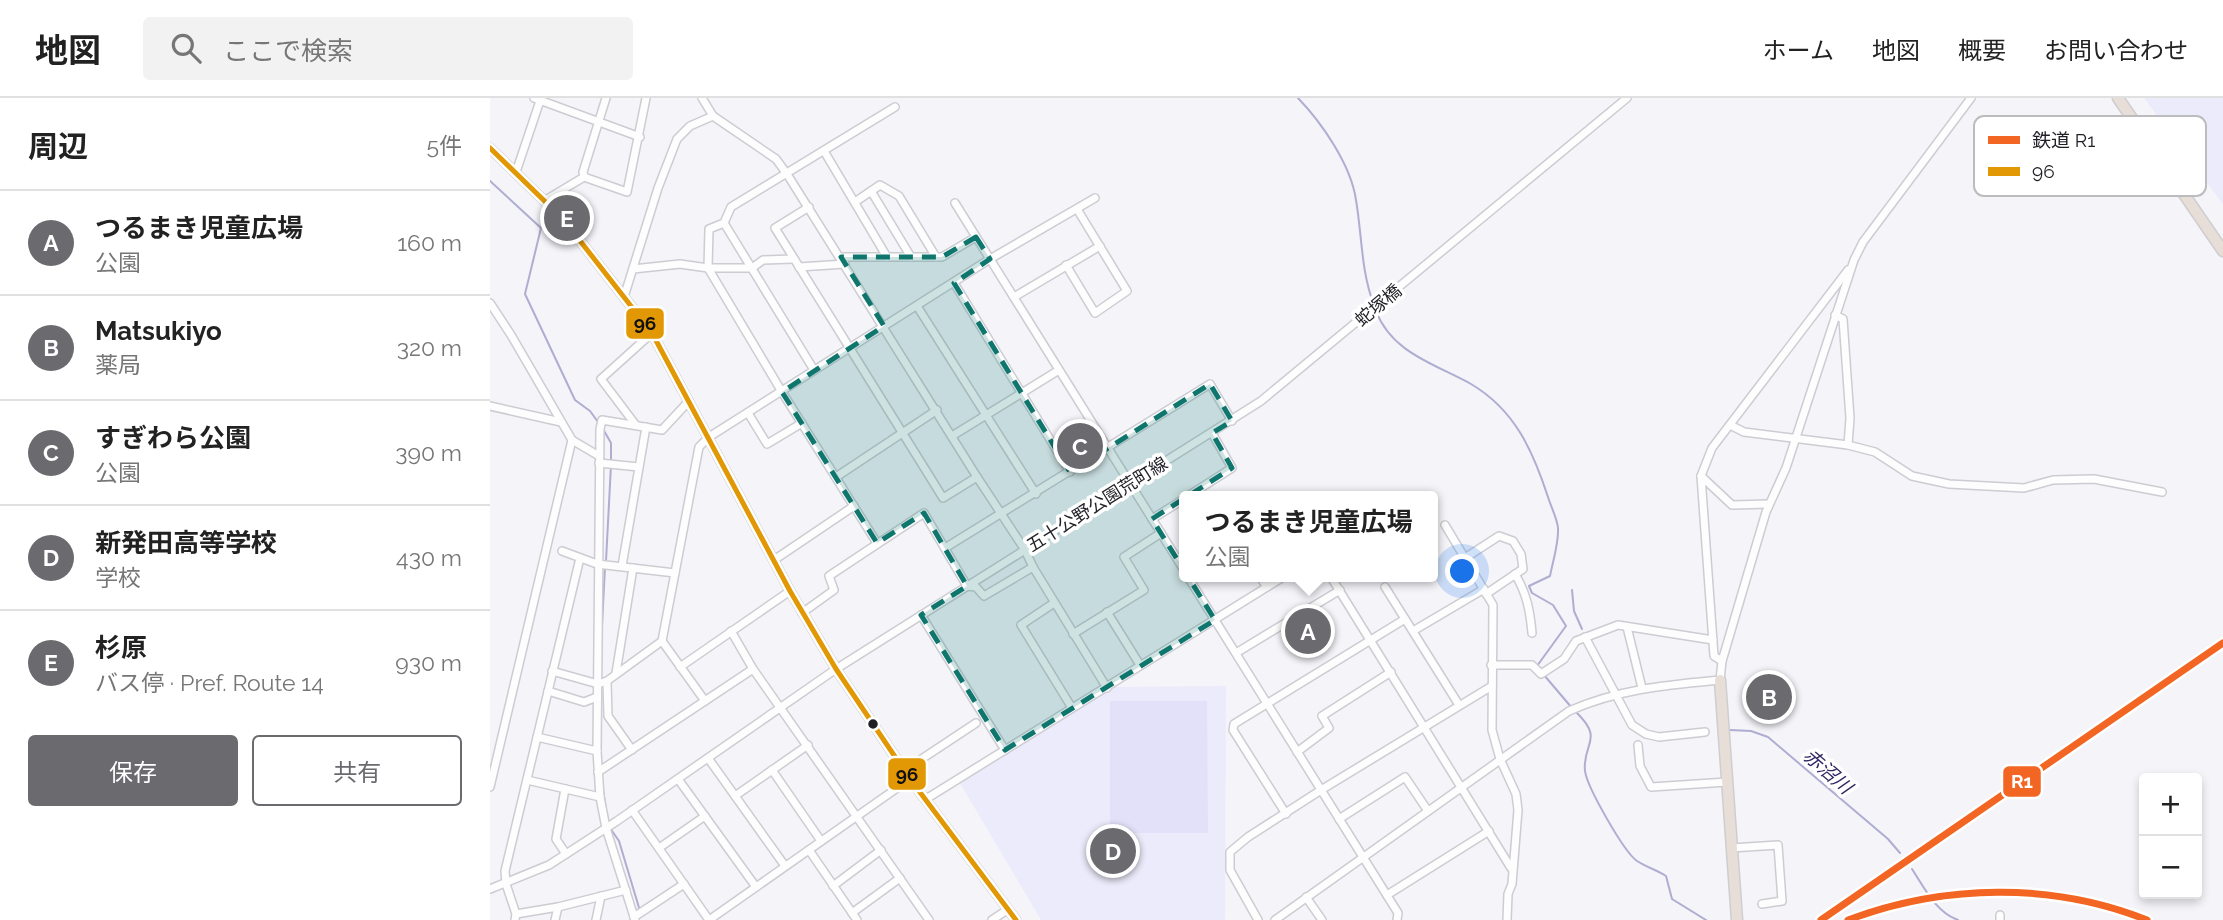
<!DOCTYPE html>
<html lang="ja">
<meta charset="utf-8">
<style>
body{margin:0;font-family:Raleway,"Noto Sans JP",sans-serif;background:#f2f2f2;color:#222}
.controls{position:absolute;right:21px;bottom:21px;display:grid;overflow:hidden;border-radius:7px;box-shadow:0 4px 10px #0003}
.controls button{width:63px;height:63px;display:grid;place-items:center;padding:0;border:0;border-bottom:2px solid #e0e0e0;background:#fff;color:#222;font:35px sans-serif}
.you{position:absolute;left:973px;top:474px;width:24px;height:24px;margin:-18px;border:5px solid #fff;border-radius:50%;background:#1a73e8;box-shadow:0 0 0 10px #1a73e833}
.badge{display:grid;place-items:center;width:46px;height:46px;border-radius:50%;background:#6a6a6f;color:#fff;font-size:23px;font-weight:700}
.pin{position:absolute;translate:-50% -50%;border:4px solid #fff;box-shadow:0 2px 7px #0006}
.popup{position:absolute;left:689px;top:393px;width:259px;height:91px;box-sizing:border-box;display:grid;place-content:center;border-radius:7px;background:#fff;filter:drop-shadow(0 2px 5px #0005);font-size:23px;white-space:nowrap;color:#767676}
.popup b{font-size:26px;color:#222}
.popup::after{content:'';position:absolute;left:50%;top:100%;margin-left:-14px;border:14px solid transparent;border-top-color:#fff}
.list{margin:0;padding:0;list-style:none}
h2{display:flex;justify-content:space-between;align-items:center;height:91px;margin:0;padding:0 28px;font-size:30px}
h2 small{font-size:23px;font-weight:400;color:#767676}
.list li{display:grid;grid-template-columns:46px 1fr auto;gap:21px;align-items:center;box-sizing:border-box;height:105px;padding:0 28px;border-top:2px solid #e0e0e0}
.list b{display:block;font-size:26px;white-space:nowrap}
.list p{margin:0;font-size:23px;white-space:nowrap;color:#767676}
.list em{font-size:23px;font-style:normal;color:#767676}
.actions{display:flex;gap:14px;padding:21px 28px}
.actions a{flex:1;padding:16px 0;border:2px solid #6a6a6f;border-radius:7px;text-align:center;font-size:24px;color:#6a6a6f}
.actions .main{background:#6a6a6f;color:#fff}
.icon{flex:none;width:38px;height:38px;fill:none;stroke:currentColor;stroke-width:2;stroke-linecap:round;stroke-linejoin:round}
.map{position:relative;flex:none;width:1733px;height:822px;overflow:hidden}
header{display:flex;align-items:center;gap:42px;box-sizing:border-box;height:98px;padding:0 35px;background:#fff;border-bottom:2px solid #e0e0e0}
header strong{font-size:33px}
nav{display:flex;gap:38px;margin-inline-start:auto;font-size:24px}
.search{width:490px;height:63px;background:#f2f2f2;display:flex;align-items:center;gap:18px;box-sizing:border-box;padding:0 24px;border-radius:7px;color:#767676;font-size:26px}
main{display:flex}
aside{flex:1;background:#fff}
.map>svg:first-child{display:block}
</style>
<header>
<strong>地図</strong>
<div class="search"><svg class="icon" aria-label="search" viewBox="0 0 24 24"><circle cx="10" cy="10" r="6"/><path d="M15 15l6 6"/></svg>ここで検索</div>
<nav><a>ホーム</a><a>地図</a><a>概要</a><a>お問い合わせ</a></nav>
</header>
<main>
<aside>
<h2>周辺<small>5件</small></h2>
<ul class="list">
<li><span class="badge">A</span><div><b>つるまき児童広場</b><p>公園</p></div><em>160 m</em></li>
<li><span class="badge">B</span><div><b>Matsukiyo</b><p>薬局</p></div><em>320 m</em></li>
<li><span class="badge">C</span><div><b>すぎわら公園</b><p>公園</p></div><em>390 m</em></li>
<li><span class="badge">D</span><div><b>新発田高等学校</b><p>学校</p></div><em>430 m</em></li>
<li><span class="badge">E</span><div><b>杉原</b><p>バス停 · Pref. Route 14</p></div><em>930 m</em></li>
</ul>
<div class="actions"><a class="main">保存</a><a>共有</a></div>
</aside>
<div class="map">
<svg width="1733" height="822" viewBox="0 0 1733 822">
<rect width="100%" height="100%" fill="#f4f4f9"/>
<!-- built -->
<g fill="#ebebfb">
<polygon points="1654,0 1733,0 1733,106"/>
<polygon points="736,588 735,822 551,822 470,685 624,589"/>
</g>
<!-- green -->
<g fill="#e2e1f9">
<polygon points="598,326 613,350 580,369 567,347"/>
<polygon points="830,508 835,515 833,521 839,540 816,558 796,529"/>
<polygon points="620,603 717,603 718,735 620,735"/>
</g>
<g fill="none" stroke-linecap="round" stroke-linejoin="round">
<!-- stream -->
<g stroke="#afadd1" stroke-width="2">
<path d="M808,0C832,25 861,67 866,102C872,137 871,174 884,207"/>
<polyline points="0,83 51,130 35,196 85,302 100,313 108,324"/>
<path d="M886,213C902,255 945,266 981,286C1025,312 1043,353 1058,399C1061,409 1067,420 1068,430C1069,444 1063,463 1060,478L1039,488L1042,495L1063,507L1076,528L1047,568L1049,569"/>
<polyline points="113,331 121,345 121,362"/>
<polyline points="116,463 121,367"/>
<polyline points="1082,492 1084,513 1092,531"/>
<polyline points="111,547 115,469"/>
<polyline points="1054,577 1082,610"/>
<path d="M1086,614C1115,642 1092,645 1095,673C1097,689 1134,754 1147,763C1156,769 1167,772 1176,778L1182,801L1216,822"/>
<polyline points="1240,632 1261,633 1278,639 1398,741 1410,755"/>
<polyline points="113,692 116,711"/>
<polyline points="120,730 129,743 150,813"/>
<path d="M1422,771C1435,791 1446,814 1468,822"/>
</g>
<!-- minor casing -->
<g stroke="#ccccd2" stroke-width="10">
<g id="minor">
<polyline points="44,0 150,39"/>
<polyline points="116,0 93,74 94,79 137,94 156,0"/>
<polyline points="212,0 223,18 286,61 297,76 487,379 535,452 543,469 617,590"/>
<polyline points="334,53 397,159"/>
<polyline points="26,74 51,0"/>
<polyline points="381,93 421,159"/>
<polyline points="54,103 94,79"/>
<polyline points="365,104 390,87 409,98 446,159"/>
<polyline points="465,105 694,472"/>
<polyline points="319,109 285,130 453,400 487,379"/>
<polyline points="234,125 324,272"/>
<polyline points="351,159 452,159 486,139"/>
<polyline points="576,167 605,215 637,193 587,111"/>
<polyline points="309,169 355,166"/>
<polyline points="143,171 190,166 218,170 262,170 273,162 304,161"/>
<polyline points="464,185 580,374"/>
<polyline points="134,199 168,90 187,41 200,28 223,18"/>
<polyline points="524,199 610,148"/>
<polyline points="0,205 21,237 82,342 109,358"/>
<polyline points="427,208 546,396"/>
<polyline points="1345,217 1353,221 1360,320 1358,347"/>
<polyline points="0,308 71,324"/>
<polyline points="258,315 277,346 312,325"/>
<polyline points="145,326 111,281 162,235"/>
<polyline points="1240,327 1254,334 1358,347 1385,354 1422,378 1459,386 1534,390 1563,382 1604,381 1672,394"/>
<polyline points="462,338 569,272"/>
<polyline points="109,365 149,369"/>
<polyline points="1211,378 1242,407 1279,406"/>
<polyline points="346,379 447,312"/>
<polyline points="698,398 742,370 722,335"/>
<polyline points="662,421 694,401"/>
<polyline points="955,427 1003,507 1002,632 1010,661 1026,696 1028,712 1022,786 1018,796 1017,822"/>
<polyline points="387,445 292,294 218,170 219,131 234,125 241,109 405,9"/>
<polyline points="455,450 720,286 742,323"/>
<polyline points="72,453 107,466 185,475"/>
<polyline points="975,460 1009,438 1023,443 1031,456 1033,471 996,496"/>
<polyline points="284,462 364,408"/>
<polyline points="132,468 156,329"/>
<path d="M1025,476C1037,496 1040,513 1042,535"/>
<polyline points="698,479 908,815 907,822"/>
<polyline points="770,479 777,489"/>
<polyline points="841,479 1021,770"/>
<polyline points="895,489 969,607"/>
<polyline points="564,505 531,527 582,610"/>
<polyline points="617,514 650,567"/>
<polyline points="312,515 344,492 339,478 434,415 477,488 486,489 494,498 543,469"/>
<polyline points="431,517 515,652"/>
<polyline points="1137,529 1152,590"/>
<polyline points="241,533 263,571"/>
<polyline points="923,533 994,491"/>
<polyline points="583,536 654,492 634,459 671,435"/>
<polyline points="1095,539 1142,627 1156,636 1169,639 1215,634"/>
<polyline points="172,543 215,603"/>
<polyline points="746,555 850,492"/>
<polyline points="1232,563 1224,558 1211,378 1222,350 1358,172"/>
<polyline points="1001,567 1042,567 1051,576 1074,561 1086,543 1128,527 1223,542"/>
<polyline points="190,569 300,493"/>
<polyline points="62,573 108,586 117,583 172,543 209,349 219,339 500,161 605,100"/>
<polyline points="126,575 143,470"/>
<polyline points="117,583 118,618 142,652"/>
<polyline points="58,593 94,604 107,599"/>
<polyline points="47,639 107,653"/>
<polyline points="1148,647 1150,668 1161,689 1237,684"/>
<polyline points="807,654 839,630 832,618 901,574"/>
<polyline points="218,660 295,768"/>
<polyline points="282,672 331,743"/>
<polyline points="415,672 486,625"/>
<polyline points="108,674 263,571 439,822"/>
<polyline points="188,681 266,789"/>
<polyline points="37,682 110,699"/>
<polyline points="0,689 82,342"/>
<polyline points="75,691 66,741 76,756"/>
<polyline points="245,698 318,647"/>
<polyline points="436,701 793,479"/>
<polyline points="142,712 219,822 420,681"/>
<polyline points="796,716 743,632 744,626 915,521"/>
<polyline points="849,721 915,679 938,713"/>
<polyline points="169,750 215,718"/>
<polyline points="1241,750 1288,747 1292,803 1272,806"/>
<polyline points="319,752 367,822"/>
<polyline points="343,788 391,752"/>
<polyline points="0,791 59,767 127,723 346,571 771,303 1137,0"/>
<polyline points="897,797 999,733"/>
<polyline points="816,799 832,822"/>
<polyline points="362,815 410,780"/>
<polyline points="26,816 16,786 15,773 90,460"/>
<polyline points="144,819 194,786"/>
<polyline points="25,822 26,816 68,809 136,792"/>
<polyline points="65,822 68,809"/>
<polyline points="106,822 111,798"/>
<polyline points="145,822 116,730 110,699 107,653 110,331 112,322 172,332 199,303"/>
<polyline points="502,822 517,812"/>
<polyline points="768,822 740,772 740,754 758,739 831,692 1002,588"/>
<path d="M785,822L1079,613C1128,591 1177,587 1230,582L1232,563L1276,414L1296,370L1364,162L1373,144L1481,0"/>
<polyline points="1510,822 1510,817"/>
</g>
</g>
<!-- major casing -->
<g stroke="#ceced1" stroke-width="11">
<polyline id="major" points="0,50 73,121 162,235 300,493 346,571 420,681 526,822"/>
</g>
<!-- highway casing -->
<g stroke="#ceced1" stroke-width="13">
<g id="highway">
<polyline points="1628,0 1733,153"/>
<polyline points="1230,582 1247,822"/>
</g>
</g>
<!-- minor -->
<use href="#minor" stroke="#fdfdfe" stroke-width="7"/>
<!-- major -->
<use href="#major" stroke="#f1ebe7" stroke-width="9"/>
<!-- highway -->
<use href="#highway" stroke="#e8ded8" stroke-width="10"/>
<!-- rail -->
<path stroke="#c5c5c7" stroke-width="2" stroke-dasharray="12 12" stroke-linecap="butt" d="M1358,822C1454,786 1562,784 1657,822"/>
<!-- bus-1 casing -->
<g stroke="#fff" stroke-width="10">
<polyline id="bus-1" points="0,50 73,121 162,235 300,493 346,571 420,681 526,822"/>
</g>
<!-- bus-1 -->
<use href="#bus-1" stroke="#e19804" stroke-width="5"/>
<!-- rail-1 casing -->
<g stroke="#fff" stroke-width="12">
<g id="rail-1">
<polyline points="1331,822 1733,545"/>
<path d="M1358,822C1454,786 1562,784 1657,822"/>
</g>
</g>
<!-- rail-1 -->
<use href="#rail-1" stroke="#f26522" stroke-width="7"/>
</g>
<!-- marked area -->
<path fill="#0f766e" fill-opacity="0.2" stroke="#0f766e" stroke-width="5" stroke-dasharray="14 9" stroke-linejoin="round" d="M486,139L500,161L464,185L580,374L720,286L742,323L722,335L742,370L662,421L725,522L515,652L431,517L477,488L434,415L387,445L292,294L394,228L351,159H452Z"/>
<!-- markers -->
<circle fill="#1f1f25" stroke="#fff" stroke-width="2.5" cx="383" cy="626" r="6"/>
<g text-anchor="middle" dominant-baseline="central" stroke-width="7" stroke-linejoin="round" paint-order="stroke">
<!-- street labels -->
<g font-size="18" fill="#1f1f25" stroke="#fff">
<text transform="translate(888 207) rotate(-40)">蛇塚橋</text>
<text transform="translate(607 406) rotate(-32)">五十公野公園荒町線</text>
</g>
<!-- water labels -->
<g font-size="19" font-style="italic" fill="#332865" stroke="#fff">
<text transform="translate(1338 673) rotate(41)">赤沼川</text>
</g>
</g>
<!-- legend -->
<rect x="1484" y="18" width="232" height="80" rx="10" fill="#fff" stroke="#bcbcbe" stroke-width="2"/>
<rect x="1498" y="38" width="32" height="8" fill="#f26522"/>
<rect x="1498" y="69" width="32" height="9" fill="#e19804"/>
<g font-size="19" fill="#1f1f25">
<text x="1542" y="49">鉄道 R1</text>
<text x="1542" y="80">96</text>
</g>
<g stroke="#fff" stroke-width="2.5">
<rect x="135" y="209" width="40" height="33" rx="7" fill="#e19804"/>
<rect x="397" y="659" width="40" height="34" rx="7" fill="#e19804"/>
<rect x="1512" y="667" width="40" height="33" rx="7" fill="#f26522"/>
</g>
<g font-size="19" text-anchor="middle" font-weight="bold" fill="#fff">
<text x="1532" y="690">R1</text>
</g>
<g font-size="19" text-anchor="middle" font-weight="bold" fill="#111">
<text x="155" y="232">96</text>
<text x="417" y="683">96</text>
</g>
</svg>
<div class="controls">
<button>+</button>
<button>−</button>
</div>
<div class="you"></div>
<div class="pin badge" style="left:818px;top:533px">A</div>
<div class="popup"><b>つるまき児童広場</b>公園</div>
<div class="pin badge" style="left:1279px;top:599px">B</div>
<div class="pin badge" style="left:590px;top:348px">C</div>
<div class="pin badge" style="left:623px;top:753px">D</div>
<div class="pin badge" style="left:77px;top:120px">E</div>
</div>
</main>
